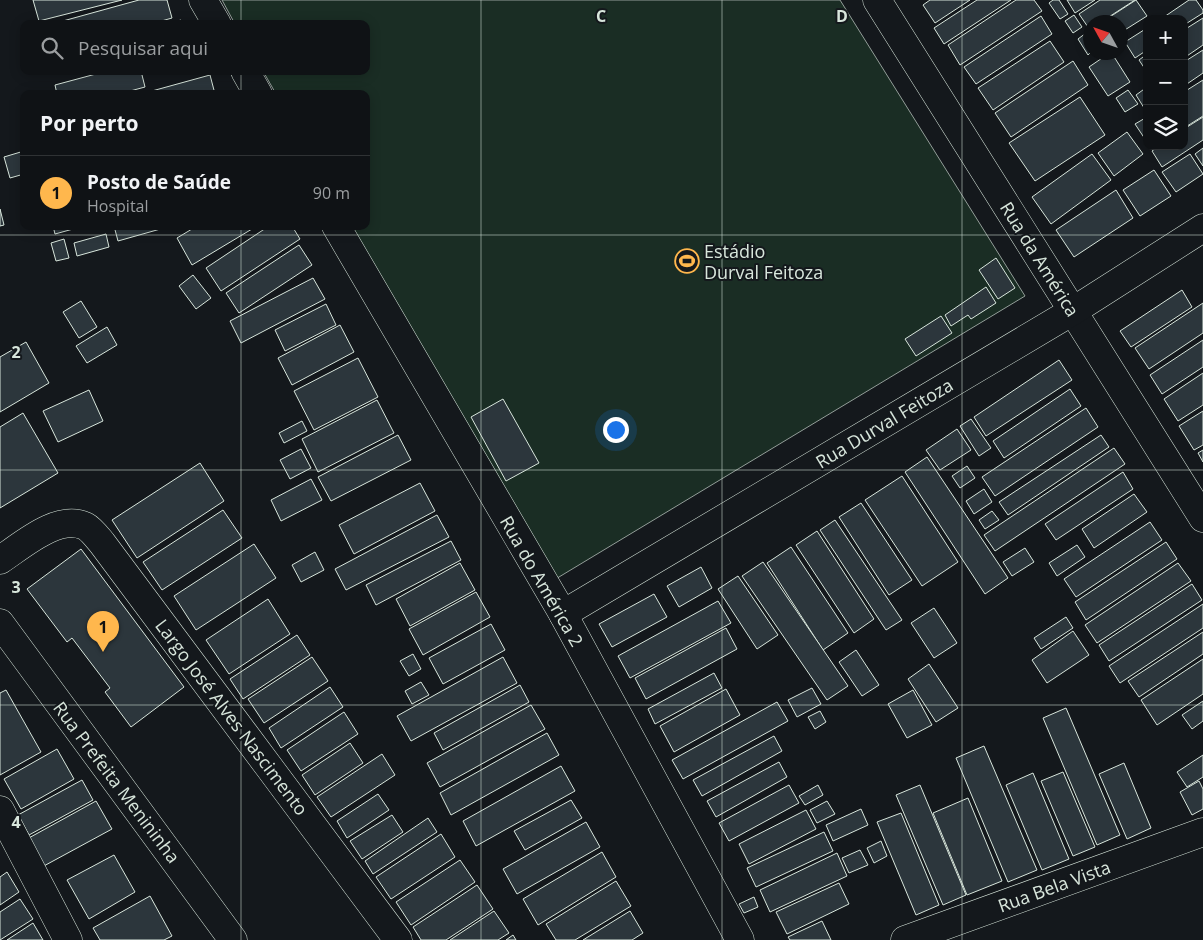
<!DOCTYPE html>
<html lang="pt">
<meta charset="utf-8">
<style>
body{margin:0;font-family:"Open Sans",sans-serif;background:#1d2022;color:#f1f3f6}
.controls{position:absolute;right:15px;top:15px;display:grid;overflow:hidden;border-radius:10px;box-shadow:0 2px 12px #0003}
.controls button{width:45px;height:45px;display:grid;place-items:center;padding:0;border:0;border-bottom:1px solid #2f3234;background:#0f1215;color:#f1f3f6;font:25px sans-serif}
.compass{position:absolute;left:1083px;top:15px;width:45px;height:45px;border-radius:50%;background:#0f1215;box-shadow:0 2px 12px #0003;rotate:310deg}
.you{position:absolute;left:615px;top:429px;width:18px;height:18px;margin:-12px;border:4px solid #fff;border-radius:50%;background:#1a73e8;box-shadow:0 0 0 8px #1a73e833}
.badge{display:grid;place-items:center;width:32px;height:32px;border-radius:50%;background:#ffb74d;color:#111;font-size:16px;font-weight:700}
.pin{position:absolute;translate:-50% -41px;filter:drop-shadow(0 1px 2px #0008)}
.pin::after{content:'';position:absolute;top:26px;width:18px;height:15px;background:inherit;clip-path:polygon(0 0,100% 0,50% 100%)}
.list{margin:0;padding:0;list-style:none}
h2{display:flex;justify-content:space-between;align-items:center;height:65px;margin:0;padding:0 20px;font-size:21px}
h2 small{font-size:16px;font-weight:400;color:#9b9ea0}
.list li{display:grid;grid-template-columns:32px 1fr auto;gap:15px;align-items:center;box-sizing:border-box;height:75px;padding:0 20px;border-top:1px solid #2f3234}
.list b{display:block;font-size:19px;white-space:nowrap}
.list p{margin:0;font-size:16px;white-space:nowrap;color:#9b9ea0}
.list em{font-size:16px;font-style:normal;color:#9b9ea0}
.icon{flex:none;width:28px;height:28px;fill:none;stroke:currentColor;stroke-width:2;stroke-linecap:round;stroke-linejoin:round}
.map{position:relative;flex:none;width:1203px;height:940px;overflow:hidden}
.search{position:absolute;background:#0f1215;box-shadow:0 2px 12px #0003;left:20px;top:20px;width:350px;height:55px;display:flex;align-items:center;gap:12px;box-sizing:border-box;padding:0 18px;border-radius:10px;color:#9b9ea0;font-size:19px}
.panel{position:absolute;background:#0f1215;box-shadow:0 2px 12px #0003;left:20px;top:90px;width:350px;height:140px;border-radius:10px}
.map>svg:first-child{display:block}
</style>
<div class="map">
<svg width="1203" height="940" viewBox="0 0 1203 940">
<rect width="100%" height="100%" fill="#14181c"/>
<!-- green -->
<polygon fill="#1a2d24" stroke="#939e99" points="222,0 840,0 1025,296 554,580 351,226 366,226 366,94 276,94 263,71 366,71 366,24 235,24"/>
<!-- building -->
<g fill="#2c363c" stroke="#d8e6dc">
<polygon points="33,0 122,0 39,21"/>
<polygon points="139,0 167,0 172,18 151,24 52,24"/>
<polygon points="930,0 970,0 935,23 923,5"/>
<polygon points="977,0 1011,0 944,44 934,28"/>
<polygon points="1016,0 1034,0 1042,11 960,65 948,45"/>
<polygon points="1053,0 1059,0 1068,14 1060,19 1049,3"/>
<polygon points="1067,0 1095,0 1075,13"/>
<polygon points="1100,0 1135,0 1101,22 1090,22 1090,30 1079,14"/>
<polygon points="1136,0 1147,16 1120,33 1120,22 1102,22"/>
<polygon points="1189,0 1196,0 1203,10 1203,13 1184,25 1184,19 1161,19"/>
<polygon points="1074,15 1082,27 1073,33 1065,21"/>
<polygon points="1041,16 1052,34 976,84 964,67"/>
<polygon points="1203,18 1203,45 1184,58 1184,30"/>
<polygon points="181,20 182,24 166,24"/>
<polygon points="1147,28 1147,50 1135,58 1125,42"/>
<polygon points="1090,30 1091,52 1088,55 1078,39"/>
<polygon points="1050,41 1064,62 993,110 978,88"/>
<polygon points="1203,50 1203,73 1184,86 1184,62"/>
<polygon points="1111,52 1130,82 1108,96 1089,67"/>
<polygon points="1147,54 1147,72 1139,60"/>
<polygon points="1073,61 1088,85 1011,137 995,113"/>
<polygon points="107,71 141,71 145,87 119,94 57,94 55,85"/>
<polygon points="210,75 215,94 141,94"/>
<polygon points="1203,80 1203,116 1184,128 1184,92"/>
<polygon points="1147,87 1147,111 1146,111 1136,95"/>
<polygon points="1128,90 1138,104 1125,112 1116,98"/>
<polygon points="1080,97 1105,135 1035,181 1009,143"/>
<polygon points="1147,117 1147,142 1135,124"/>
<polygon points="1203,117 1203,140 1162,167 1152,151 1159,146 1184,146 1184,129"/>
<polygon points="1127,132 1143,154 1114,176 1098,153"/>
<polygon points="1203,148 1203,166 1195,154"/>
<polygon points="24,151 24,174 10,178 4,157"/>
<polygon points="1092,154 1111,180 1051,224 1032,197"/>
<polygon points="1190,154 1203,174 1176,192 1162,172"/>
<polygon points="1154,170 1171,196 1140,216 1123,190"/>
<polygon points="1116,190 1133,218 1074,257 1056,230"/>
<polygon points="0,209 4,225 0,226"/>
<polygon points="53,226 84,226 55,234"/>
<polygon points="114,226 171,226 118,241"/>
<polygon points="197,226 257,226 192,265 177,238"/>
<polygon points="269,226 292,226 300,239 221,291 206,268"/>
<polygon points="106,234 109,247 77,256 74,243"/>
<polygon points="64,239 69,258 56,261 51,243"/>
<polygon points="299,245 312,265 239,313 226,293"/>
<polygon points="996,258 1015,288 998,299 979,270"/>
<polygon points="193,275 211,298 196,309 179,286"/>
<polygon points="313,278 325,299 241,343 230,321"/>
<polygon points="986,287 996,303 971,319 968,315 951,326 945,315"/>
<polygon points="1182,290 1192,307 1131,347 1120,331"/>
<polygon points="81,301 97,327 79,338 63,312"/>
<polygon points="1203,303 1203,333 1149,369 1135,348"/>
<polygon points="326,304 336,325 285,351 275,330"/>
<polygon points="941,316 952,333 916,356 905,339"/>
<polygon points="340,325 354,352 292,385 278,358"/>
<polygon points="107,327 117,345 87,363 76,346"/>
<polygon points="1203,340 1203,367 1162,394 1150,375"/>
<polygon points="26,342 49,383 0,412 0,357"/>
<polygon points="358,358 378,397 314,430 294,391"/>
<polygon points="1059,360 1072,380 986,436 974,417"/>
<polygon points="1203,373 1203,405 1178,421 1164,399"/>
<polygon points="1070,389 1081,406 1004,458 993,441"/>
<polygon points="89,390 103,421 58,442 43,411"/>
<polygon points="503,399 539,463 506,481 471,417"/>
<polygon points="377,400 394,433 318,472 302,439"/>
<polygon points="1086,408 1098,427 995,496 982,477"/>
<polygon points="1203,411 1203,445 1194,450 1179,426"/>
<polygon points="23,413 58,473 0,508 0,427"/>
<polygon points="971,419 991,448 979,456 960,426"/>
<polygon points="302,421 307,431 284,443 279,433"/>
<polygon points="957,429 971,450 940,470 926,450"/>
<polygon points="398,435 411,460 331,501 318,477"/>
<polygon points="1101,435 1109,447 1008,515 999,502"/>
<polygon points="1114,448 1125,464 995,551 984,535"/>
<polygon points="301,449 311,468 290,479 280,460"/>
<polygon points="1203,450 1203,462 1198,453"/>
<polygon points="927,457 1008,578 985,594 905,472"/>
<polygon points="200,463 224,501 137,558 112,520"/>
<polygon points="967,466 975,478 960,488 952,476"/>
<polygon points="1123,472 1133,489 1056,540 1045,524"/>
<polygon points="902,476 958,562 922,586 865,500"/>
<polygon points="311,479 322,500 281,521 271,500"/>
<polygon points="420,483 435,511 354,554 339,525"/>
<polygon points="984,489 992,502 974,514 966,501"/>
<polygon points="1134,494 1147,512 1094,548 1082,529"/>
<polygon points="861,503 912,580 889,595 839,517"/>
<polygon points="223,510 242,538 162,590 143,562"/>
<polygon points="992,511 999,520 985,529 979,520"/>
<polygon points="437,515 449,537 346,590 335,569"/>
<polygon points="835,520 902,620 886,630 820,530"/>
<polygon points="1150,522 1162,540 1076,597 1064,579"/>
<polygon points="817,531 874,619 854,633 796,545"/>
<polygon points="451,541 461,560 376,605 366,585"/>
<polygon points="1166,542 1177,559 1086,620 1075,602"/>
<polygon points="254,544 276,578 196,630 174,596"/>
<polygon points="1077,545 1085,557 1057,576 1049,563"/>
<polygon points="791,547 848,633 823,650 767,563"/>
<polygon points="1025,548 1034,562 1012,576 1003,562"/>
<polygon points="81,549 184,687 131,727 105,692 110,688 72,638 67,642 27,589"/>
<polygon points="315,552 324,570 301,582 292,565"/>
<polygon points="763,562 848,686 827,700 742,576"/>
<polygon points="460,563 475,590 410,626 396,599"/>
<polygon points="1178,563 1191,581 1097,643 1085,625"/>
<polygon points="701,567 712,588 679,607 667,586"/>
<polygon points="738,576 778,635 757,649 718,589"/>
<polygon points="1192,584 1202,600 1109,661 1099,645"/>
<polygon points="476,592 490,617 423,655 409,629"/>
<polygon points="654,594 667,617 612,647 599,624"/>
<polygon points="268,599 290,634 229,674 206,640"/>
<polygon points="718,601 731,623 630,678 618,656"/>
<polygon points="1203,604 1203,628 1120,683 1109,666"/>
<polygon points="934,608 957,643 934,658 911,623"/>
<polygon points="1066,617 1073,628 1041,649 1034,638"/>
<polygon points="491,624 505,650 443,684 429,658"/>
<polygon points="726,628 737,649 646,699 635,678"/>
<polygon points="1073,631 1089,655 1047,683 1032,660"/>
<polygon points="1203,632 1203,654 1139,697 1128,681"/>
<polygon points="297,635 310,655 243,699 230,679"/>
<polygon points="856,650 879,685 862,696 839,662"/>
<polygon points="413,654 421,669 409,676 400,661"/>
<polygon points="312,657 328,681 264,723 248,699"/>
<polygon points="503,657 517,683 411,741 397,716"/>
<polygon points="1203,659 1203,694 1157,725 1141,700"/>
<polygon points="929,664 958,708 936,722 908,679"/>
<polygon points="714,673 722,688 655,724 648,709"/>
<polygon points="421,682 429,695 412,704 405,691"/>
<polygon points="520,685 529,702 443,750 434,733"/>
<polygon points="330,687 343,707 281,748 269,728"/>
<polygon points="812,688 821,704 797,717 788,700"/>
<polygon points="726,689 740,715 674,752 660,726"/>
<polygon points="6,690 41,752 0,775 0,693"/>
<polygon points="913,690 932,725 907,738 888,704"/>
<polygon points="1203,701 1203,721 1192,729 1182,715"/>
<polygon points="777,702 788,721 683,779 672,760"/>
<polygon points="531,705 545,729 440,787 427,763"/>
<polygon points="1066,708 1120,835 1097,845 1043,718"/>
<polygon points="820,711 826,722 815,729 808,717"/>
<polygon points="344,712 358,734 301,771 287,750"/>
<polygon points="547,733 559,755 451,815 440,793"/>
<polygon points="774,736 782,751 702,796 693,780"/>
<polygon points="350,743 363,763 315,795 302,775"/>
<polygon points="984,746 1037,870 1008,882 956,758"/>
<polygon points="57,749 74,779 21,809 4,779"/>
<polygon points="382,754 395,775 331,817 317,797"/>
<polygon points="1203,755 1203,777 1187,787 1177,772"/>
<polygon points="779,762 787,777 716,817 707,801"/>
<polygon points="1124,763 1151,828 1127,839 1099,774"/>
<polygon points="561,766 575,791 476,846 463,821"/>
<polygon points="1063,772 1095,847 1073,856 1041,781"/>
<polygon points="1033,773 1069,859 1042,870 1006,785"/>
<polygon points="82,780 93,800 29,835 18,815"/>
<polygon points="1199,781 1203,789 1203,809 1192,815 1180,792"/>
<polygon points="789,785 799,803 729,841 719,823"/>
<polygon points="818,785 823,795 805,805 799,796"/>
<polygon points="920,785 966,895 943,905 896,795"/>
<polygon points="378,794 389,810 347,838 337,821"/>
<polygon points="968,798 1002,881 967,895 933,813"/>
<polygon points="571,800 582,818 525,850 514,831"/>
<polygon points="96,801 112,829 42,867 27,839"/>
<polygon points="827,801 835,814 817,823 810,810"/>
<polygon points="861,809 868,825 833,841 826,825"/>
<polygon points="806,810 816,829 749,864 739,844"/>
<polygon points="901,813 939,905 916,915 877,822"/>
<polygon points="392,815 403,832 362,859 350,841"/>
<polygon points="428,818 437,832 373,874 365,861"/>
<polygon points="586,822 600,847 517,894 503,869"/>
<polygon points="824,832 833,851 756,887 747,868"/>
<polygon points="441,834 455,857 391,899 376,877"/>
<polygon points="881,841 887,856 874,863 867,848"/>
<polygon points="860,850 868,865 849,873 842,858"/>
<polygon points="602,852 616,877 538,925 523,899"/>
<polygon points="837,853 847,876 770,912 760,890"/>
<polygon points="114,855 135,892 89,919 67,880"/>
<polygon points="460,860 475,882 411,925 396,902"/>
<polygon points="7,872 19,892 0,905 0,877"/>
<polygon points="616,881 631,906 575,940 556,940 546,924"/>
<polygon points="839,883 849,904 787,934 776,912"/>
<polygon points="477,885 493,909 446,940 421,940 413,927"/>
<polygon points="150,896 172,936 164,940 100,940 93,928"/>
<polygon points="754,897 758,907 744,913 739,904"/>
<polygon points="20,899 33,919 0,940 0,912"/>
<polygon points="494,911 509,933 498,940 450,940"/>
<polygon points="630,911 643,933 632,940 583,940"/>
<polygon points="822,921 831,940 790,940 788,937"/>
<polygon points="33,923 43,940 7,940"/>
<polygon points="513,935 516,940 506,940"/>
</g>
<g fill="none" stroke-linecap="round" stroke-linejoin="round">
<!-- minor casing -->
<g stroke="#d8e6dc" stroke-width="29">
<g id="minor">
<polyline points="203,0 217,24"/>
<polyline points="877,0 1203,518"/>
<polyline points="245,71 258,94"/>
<polyline points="336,226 563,614 740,940"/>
<path d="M0,560C23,545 57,514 85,526C91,529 97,537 102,543L398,940"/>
<polyline points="563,614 1073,311 1203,228"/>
<polyline points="0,623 233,940"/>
<polyline points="0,810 68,940"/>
<polyline points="905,940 1203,832"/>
</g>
</g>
<!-- minor -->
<use href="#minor" stroke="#14181c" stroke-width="28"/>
</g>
<!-- grid -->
<path fill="none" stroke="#d8e6dc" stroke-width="1" stroke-opacity="0.55" d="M241,0V24M481,0V940M722,0V940M962,0V940M241,71V94M241,226V940M0,235H1203M0,470H1203M0,705H1203"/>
<!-- icons -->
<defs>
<g id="stadium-ring" transform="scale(1.25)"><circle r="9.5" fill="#14181c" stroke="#ffb74d" stroke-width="1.5"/><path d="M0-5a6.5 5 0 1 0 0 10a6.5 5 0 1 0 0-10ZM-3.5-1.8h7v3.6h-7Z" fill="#ffb74d"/></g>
</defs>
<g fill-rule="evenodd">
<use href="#stadium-ring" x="687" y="261"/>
</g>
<g text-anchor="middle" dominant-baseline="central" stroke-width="4" stroke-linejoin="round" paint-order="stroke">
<!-- poi labels -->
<g font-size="18" fill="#d8e6dc" stroke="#14181c" text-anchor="start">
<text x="704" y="251">Estádio<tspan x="704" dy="21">Durval Feitoza</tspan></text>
</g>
<!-- street labels -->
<g font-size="18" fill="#d8e6dc" stroke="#14181c">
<text transform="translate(1040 259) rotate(58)">Rua da América</text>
<text transform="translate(884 423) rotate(-31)">Rua Durval Feitoza</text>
<text transform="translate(542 581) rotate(60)">Rua do América 2</text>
<text transform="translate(232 717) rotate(53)">Largo José Alves Nascimento</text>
<text transform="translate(117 782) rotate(53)">Rua Prefeita Menininha</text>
<text transform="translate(1054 886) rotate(-20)">Rua Bela Vista</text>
</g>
</g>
<g font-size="16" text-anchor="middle" font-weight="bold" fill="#d8e6dc" stroke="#14181c" stroke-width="4" stroke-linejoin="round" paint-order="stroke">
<text x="601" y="22">C</text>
<text x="842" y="22">D</text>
<text x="16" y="358">2</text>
<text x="16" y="593">3</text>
<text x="16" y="828">4</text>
</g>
</svg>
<div class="controls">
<button>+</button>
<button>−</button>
<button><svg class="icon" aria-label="layers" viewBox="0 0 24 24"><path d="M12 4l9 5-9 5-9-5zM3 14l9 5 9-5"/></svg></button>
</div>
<svg class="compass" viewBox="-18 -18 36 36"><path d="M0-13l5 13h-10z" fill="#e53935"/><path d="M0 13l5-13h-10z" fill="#9b9ea0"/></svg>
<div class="you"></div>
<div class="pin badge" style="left:103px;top:652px">1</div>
<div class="search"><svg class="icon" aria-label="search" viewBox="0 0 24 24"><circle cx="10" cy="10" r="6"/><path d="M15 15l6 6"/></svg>Pesquisar aqui</div>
<section class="panel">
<h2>Por perto<small></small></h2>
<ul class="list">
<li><span class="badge">1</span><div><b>Posto de Saúde</b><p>Hospital</p></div><em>90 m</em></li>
</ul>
</section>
</div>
